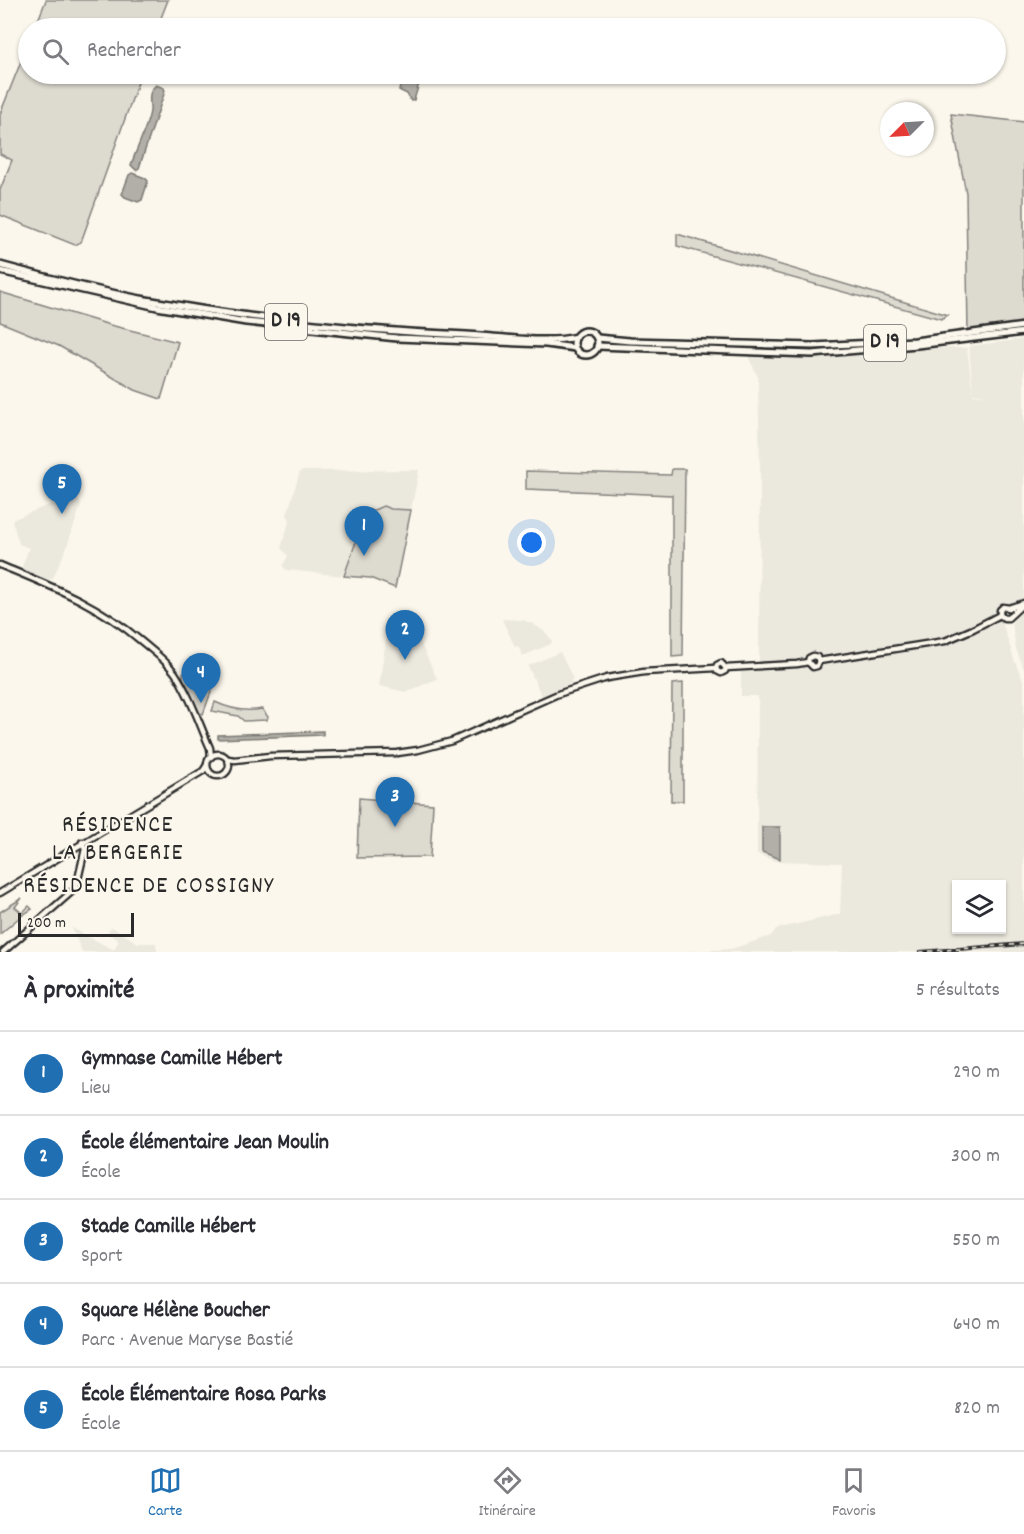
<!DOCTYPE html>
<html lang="fr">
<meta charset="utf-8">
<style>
body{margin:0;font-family:Dekko,sans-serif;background:#f7f7f7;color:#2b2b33}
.controls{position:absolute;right:18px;bottom:18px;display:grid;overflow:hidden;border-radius:0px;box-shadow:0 2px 4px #0004}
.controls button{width:54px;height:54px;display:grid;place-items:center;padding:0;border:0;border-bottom:2px solid #e1e1e2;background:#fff;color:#2b2b33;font:30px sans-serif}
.compass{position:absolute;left:880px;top:102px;width:54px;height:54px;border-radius:50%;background:#fff;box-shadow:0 2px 4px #0004;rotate:246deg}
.scale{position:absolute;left:18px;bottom:15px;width:116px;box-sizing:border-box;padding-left:6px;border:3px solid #2b2b2b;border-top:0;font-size:16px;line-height:21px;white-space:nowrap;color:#2b2b2b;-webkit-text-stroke:4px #fbf7ec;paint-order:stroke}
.you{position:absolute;left:532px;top:543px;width:21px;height:21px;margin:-15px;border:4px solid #fff;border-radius:50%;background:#1a73e8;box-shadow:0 0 0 9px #1a73e833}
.badge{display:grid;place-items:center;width:39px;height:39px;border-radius:50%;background:#1f6fb2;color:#fff;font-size:20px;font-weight:700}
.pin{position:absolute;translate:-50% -50px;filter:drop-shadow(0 2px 3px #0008)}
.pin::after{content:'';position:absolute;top:32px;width:21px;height:18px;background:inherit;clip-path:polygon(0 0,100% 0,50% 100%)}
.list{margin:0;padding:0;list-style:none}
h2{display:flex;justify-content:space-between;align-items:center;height:78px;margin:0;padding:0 24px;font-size:26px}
h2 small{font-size:20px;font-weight:400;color:#7c7c81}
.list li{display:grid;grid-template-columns:39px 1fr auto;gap:18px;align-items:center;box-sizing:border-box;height:84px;padding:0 24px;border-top:2px solid #e1e1e2}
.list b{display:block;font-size:22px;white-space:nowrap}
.list p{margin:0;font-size:20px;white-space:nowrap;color:#7c7c81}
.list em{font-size:20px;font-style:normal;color:#7c7c81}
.icon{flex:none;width:33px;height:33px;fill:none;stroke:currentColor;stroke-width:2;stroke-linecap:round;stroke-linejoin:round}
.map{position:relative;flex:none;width:1024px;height:952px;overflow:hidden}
.search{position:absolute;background:#fff;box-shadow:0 2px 4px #0004;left:18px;right:18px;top:18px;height:66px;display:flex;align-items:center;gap:15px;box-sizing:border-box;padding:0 21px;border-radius:33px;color:#7c7c81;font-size:22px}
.sheet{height:498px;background:#fff}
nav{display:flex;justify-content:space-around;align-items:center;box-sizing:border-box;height:84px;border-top:2px solid #e1e1e2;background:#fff;font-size:16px;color:#7c7c81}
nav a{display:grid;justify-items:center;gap:3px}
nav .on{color:#1f6fb2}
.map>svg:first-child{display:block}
</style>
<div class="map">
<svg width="1024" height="952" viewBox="0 0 1024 952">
<rect width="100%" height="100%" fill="#fbf7ec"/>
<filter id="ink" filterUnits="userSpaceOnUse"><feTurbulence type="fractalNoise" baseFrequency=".0167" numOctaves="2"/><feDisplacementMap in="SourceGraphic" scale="12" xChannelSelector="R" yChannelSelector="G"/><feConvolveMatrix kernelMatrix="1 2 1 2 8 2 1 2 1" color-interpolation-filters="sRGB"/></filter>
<g filter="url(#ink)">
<!-- built -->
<g fill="#ebe8de" fill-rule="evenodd">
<path d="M1024,339V599L997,606L1015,662L1024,682V952H684L731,949L771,936L776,929L840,914L842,863L775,861L757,854L758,696H741V668L759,666L760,470L758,377L746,352L812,354L916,348H967L973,395H987L973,394L969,346ZM956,884H1002V930H956Z"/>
<polygon points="419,470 411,510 391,509 383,506 374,510 367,510 344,576 287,570 284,568 283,565 288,556 281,548 290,519 287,515 300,471"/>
<polygon points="76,494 81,505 66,549 53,578 48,580 21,569 29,548 19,544 12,520"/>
<polygon points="1024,610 1024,670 1016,649 1012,623 1016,616"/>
<polygon points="502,619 523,620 531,623 544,631 552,640 551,644 523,656 518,646 515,647"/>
<polygon points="388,627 416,633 437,679 406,692 379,686"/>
<polygon points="560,652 573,679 571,680 572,683 542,697 528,666"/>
<polygon points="112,927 138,943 156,943 157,952 82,952 72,928 114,950 119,940 106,933"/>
</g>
<!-- green -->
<g fill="#dddad0" stroke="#84827e" stroke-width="1.5">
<polygon points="46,0 168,0 159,23 154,23 154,28 35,28"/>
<polygon points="28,44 28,74 141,74 81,242 75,245 0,215 0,190 12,160 0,154 0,114"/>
<polygon points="951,114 1024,122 1024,326 968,335 966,193"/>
<polygon points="677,234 948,315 941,319 677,246"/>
<polygon points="0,292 110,325 178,342 161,399 135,390 59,346 0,322"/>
<polygon points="672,469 685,469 683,656 672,657 672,495 526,489 526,471 671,475"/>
<polygon points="383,506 391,509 411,510 395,588 370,578 344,576 367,510 374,510"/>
<polygon points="187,672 214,684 203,714 199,713 183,678 183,673"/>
<polygon points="683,683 683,801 671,801 672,684"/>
<path d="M215,702C230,709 247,712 262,709L268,717L267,720L244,721L238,716L212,711Z"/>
<polygon points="359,798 433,804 430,857 357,858"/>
<polygon points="22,898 15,907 22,913 29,906 32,909 21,916 0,934 0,912"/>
</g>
<!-- water -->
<g fill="#b1afa7" stroke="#7b7a75" stroke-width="1.5">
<polygon points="404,74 422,74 414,100 411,101 407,94 399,90"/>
<path d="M156,85L164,88L165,91L139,168L136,170L131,165C135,153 149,122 150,111C151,101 146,94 156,85Z"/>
<polygon points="132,173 145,178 148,181 142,200 138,202 125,197 122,194 129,175"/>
<polygon points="323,731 323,735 218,739 218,735"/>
<polygon points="762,827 780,827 780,859 762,852"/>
</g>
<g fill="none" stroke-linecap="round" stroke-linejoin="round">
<!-- tertiary casing -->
<g stroke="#2b2b2b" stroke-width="9">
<g id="tertiary">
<path d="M0,565C53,587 96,603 141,641C153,651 166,660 175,673C190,695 199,723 210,748L211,757"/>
<polyline points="1000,615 1000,610 1003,607 1009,608 1024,603"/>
<polyline points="1000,615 1004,618 1008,618 1021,606"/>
<polyline points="819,661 945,641 973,629 1000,615"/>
<polyline points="808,662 813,667 817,666 819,661"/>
<polyline points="808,662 809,658 813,656 817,657 819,661"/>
<polyline points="716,668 717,671 721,673 725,671 726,668"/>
<polyline points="716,668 717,665 721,663 726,668"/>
<polyline points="726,668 797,664 808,662"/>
<circle cx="218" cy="765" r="11"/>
<polyline points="228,759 235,760 270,756 397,753 418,750 452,741 558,694 607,678 644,672 716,668"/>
<polyline points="0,893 203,771 207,765"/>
<polyline points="3,952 76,888 85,849 82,842"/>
</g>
</g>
<!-- primary casing -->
<g stroke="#2b2b2b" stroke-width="10">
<g id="primary">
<path d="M0,265C48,278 97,291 146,300C253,319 359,331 467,335C496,337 550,344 576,337"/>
<polyline points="0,271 157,307 246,322 397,338 546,344 575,348"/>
<circle cx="586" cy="343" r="12"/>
<polyline points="597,338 630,341 813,346 915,341 1024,326"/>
<polyline points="597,346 812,354 917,345 1024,332"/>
</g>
</g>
<!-- tertiary -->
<use href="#tertiary" stroke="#fbf7ec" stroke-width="4.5"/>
<!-- primary -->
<use href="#primary" stroke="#fbf7ec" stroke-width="5"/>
<!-- rail casing -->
<g stroke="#2b2b2b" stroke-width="4">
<polyline id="rail" points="920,952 1024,944"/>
</g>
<!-- rail -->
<use href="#rail" stroke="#fbf7ec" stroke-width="1.5" stroke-dasharray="4.5" stroke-linecap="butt"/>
</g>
</g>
<g text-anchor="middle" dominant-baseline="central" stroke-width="4.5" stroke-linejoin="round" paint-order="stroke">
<!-- shield labels -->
<g fill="#fbf7ec" stroke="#696865" stroke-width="1.5">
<rect x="265" y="304" width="42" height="36" rx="4.5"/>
<rect x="864" y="325" width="42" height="36" rx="4.5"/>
</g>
<g font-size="21" font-weight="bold" fill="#2b2b2b">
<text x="286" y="322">D 19</text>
<text x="885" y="343">D 19</text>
</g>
<!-- neighbourhood labels -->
<g font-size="24" letter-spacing="1.5" fill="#2b2b2b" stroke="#fbf7ec">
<text x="118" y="826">RÉSIDENCE<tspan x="118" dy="28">LA BERGERIE</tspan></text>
<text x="149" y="887">RÉSIDENCE DE COSSIGNY</text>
</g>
</g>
</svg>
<div class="controls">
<button><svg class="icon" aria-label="layers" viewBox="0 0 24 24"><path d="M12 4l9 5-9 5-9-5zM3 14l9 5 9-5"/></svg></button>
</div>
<svg class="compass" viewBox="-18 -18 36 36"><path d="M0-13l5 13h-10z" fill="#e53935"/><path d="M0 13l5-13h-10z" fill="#7c7c81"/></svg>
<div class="scale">200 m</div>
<div class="you"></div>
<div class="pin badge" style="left:364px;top:556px">1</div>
<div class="pin badge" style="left:405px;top:660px">2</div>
<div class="pin badge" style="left:395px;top:827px">3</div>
<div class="pin badge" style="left:201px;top:703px">4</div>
<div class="pin badge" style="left:62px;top:514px">5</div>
<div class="search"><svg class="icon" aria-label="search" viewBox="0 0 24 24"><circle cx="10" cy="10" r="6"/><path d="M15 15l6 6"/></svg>Rechercher</div>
</div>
<section class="sheet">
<h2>À proximité<small>5 résultats</small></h2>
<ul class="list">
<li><span class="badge">1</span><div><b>Gymnase Camille Hébert</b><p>Lieu</p></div><em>290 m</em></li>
<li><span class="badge">2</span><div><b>École élémentaire Jean Moulin</b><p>École</p></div><em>300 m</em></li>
<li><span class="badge">3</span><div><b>Stade Camille Hébert</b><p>Sport</p></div><em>550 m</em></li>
<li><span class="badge">4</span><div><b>Square Hélène Boucher</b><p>Parc · Avenue Maryse Bastié</p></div><em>640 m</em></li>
<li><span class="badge">5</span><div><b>École Élémentaire Rosa Parks</b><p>École</p></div><em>820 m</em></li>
</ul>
</section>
<nav>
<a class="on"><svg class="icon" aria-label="map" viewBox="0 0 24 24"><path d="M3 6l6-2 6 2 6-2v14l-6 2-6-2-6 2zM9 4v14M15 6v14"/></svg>Carte</a>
<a><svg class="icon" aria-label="directions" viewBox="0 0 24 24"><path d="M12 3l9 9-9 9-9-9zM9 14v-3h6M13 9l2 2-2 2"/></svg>Itinéraire</a>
<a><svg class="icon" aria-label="saved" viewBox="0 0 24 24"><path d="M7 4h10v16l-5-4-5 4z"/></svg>Favoris</a>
</nav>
